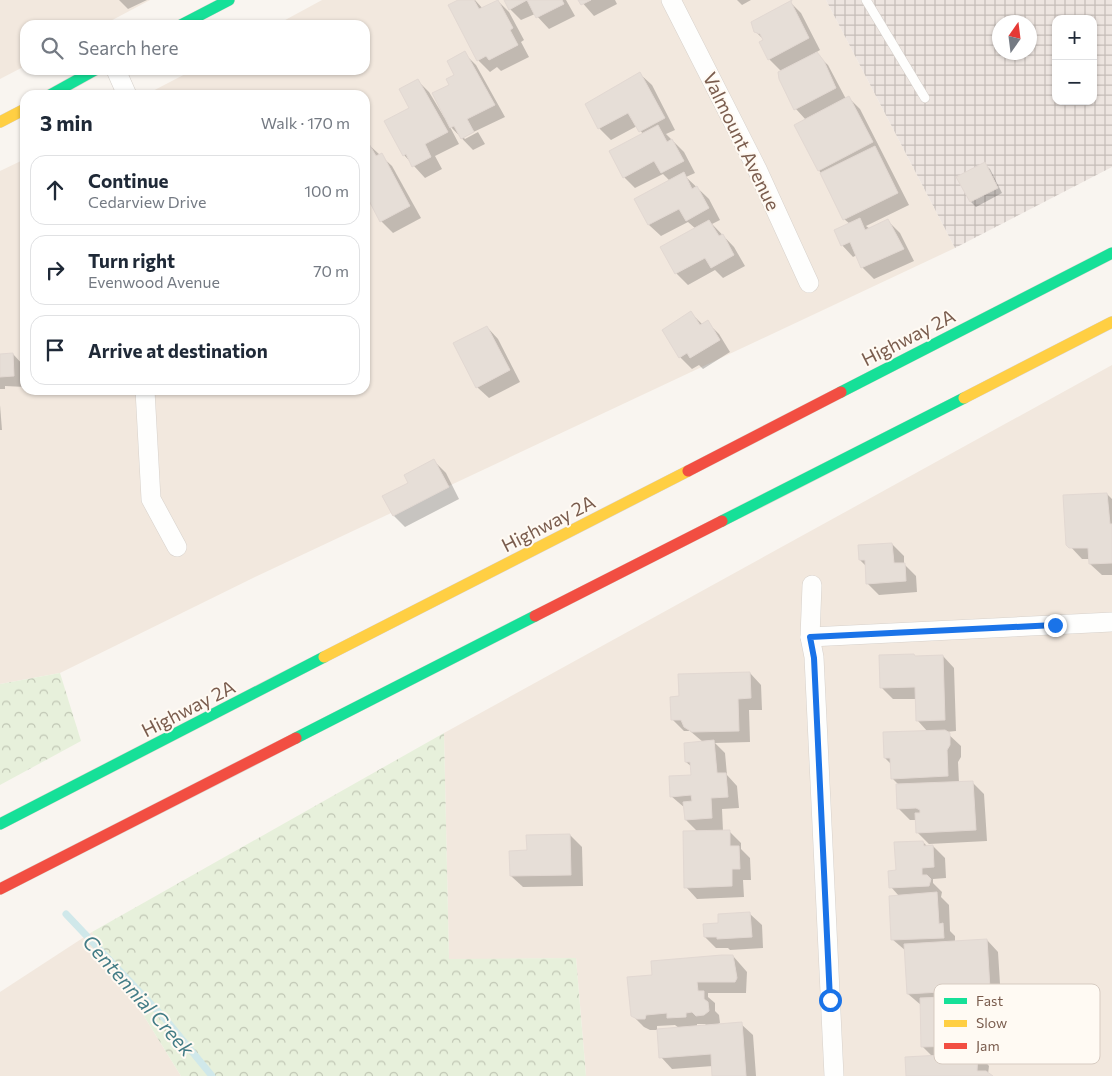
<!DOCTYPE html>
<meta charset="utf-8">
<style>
body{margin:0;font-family:Commissioner,sans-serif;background:#f6f6f7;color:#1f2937}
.controls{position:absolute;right:15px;top:15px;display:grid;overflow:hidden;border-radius:10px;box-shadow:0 1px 4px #0004}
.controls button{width:45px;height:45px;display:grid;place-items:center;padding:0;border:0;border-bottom:1px solid #e0e1e3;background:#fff;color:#1f2937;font:25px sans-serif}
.compass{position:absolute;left:992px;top:15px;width:45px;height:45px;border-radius:50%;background:#fff;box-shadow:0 1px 4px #0004;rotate:14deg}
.stop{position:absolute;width:15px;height:15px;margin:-11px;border:4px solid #1a73e8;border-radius:50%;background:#fff}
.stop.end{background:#1a73e8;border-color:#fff;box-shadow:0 1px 5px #0008}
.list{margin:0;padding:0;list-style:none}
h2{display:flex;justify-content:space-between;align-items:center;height:65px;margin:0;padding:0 20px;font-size:21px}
h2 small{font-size:16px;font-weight:400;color:#747a83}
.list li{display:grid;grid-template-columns:32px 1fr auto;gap:15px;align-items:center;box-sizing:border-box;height:70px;margin:0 10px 10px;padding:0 10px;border:1px solid #e0e1e3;border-radius:15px}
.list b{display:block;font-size:19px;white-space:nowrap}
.list p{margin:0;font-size:16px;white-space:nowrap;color:#747a83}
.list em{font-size:16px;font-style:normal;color:#747a83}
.icon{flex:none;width:28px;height:28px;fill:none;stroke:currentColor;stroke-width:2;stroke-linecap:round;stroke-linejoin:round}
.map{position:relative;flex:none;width:1112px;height:1076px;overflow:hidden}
.search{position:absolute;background:#fff;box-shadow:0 1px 4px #0004;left:20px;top:20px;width:350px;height:55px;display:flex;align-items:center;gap:12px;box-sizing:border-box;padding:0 18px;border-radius:15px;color:#747a83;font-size:19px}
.panel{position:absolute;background:#fff;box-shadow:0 1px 4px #0004;left:20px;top:90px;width:350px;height:305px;border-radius:15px}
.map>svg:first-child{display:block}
</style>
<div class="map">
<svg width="1112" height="1076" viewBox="0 0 1112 1076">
<defs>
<pattern id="industrial-grid" width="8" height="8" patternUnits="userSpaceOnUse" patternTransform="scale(1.25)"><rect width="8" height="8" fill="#ede5e0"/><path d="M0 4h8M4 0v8" fill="none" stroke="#c5bdb8"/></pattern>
<pattern id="forest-crowns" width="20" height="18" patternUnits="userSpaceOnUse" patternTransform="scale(1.25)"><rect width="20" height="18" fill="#e7f0db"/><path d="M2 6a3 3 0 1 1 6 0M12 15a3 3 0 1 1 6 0" fill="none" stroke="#c0c6b4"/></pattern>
</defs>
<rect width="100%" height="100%" fill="#f9f5f0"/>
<!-- residential -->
<g fill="#f2e8de">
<polygon points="0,0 150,0 103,25 25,25 25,66 0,79"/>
<polygon points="322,0 826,0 955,248 255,577 60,673 0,684 0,171 25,159 25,390 365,390 365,95 145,95 193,70 365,70 365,25 276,25"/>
<polygon points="1112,365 1112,1076 586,1076 576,958 449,960 444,733"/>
<polygon points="92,932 181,1076 0,1076 0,992"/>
</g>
<!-- industrial -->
<path fill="url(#industrial-grid)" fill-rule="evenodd" d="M826,0H1112V167L955,248ZM1056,19H1093V101H1056ZM1000,22H1030V52H1000Z"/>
<!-- forest -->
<g fill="url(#forest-crowns)">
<polygon points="60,673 81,741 0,785 0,684"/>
<polygon points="444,733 449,959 576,958 586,1076 181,1076 92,932"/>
</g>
<!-- shadow -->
<g fill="#0003" fill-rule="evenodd">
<polygon points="119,0 147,0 128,9"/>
<polygon points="461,0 475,0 483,9 498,1 509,12 524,40 521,42 529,57 501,71 497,67 490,72 478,60"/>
<polygon points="505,0 566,0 575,16 549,29 535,14 521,20 510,9"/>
<polygon points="580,0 615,0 617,4 594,16"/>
<polygon points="737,0 751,0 742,5"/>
<polygon points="790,2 801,13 820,50 815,53 828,65 846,99 849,98 860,109 909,205 866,226 870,229 888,221 900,233 914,261 874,279 862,267 857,255 853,257 842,245 850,224 844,219 819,170 806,120 796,109 780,78 782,72 769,59 761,42 764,40 755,31"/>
<polygon points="464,53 476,65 505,117 463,137 465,139 478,132 485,144 473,150 449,125 459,144 435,156 442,169 425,178 404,155 411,108 418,81 429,92 444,117 446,116 450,86"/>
<polygon points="640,74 652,85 675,130 666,134 684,152 695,173 686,177 709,199 720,220 712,224 734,247 745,266 723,278 715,270 688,285 676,273 662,248 696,229 688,222 661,236 649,225 636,199 670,181 663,174 635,188 624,177 643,134 637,126 611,140 599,128"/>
<polygon points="368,144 392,166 421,218 393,233 381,221 365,193 365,146"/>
<polygon points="984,164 990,169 1002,193 976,207 971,202"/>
<polygon points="691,313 703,325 707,322 719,334 730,352 703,369 699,365 692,369 680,357 663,330"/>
<polygon points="487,327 498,339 520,382 489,398 477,387"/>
<polygon points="13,354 24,366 25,387 5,386 5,389 0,389 0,355"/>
<polygon points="0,405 2,430 0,430"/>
<polygon points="434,461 446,473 459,499 405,527 394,516 409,483"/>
<polygon points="1107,494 1112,499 1112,575 1102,575 1090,564 1090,559 1082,559 1068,544"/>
<polygon points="892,544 904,556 904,564 916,576 917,592 879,595 867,583 866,566 860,560"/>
<polygon points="943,656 954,668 956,731 946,732 961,746 961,757 958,762 959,783 973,783 984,794 987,841 929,844 917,832 917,820 910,820 899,809 899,785 893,779 892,765 885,758 928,732 918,721 917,699 893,699 882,688"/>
<polygon points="750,673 761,685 762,710 749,710 750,742 715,743 725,753 727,775 737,786 739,808 722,809 723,831 729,831 741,843 741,849 750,858 751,880 743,880 744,897 697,899 686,887 698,832 686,820 685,808 671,796 693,776 692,767 686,762 703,742 690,731 684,731 672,719 680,697"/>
<polygon points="570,835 582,847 583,886 523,887 511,876 528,852"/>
<polygon points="923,842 928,847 933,846 945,858 946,878 933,879 933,883 942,892 941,897 949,905 950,931 955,936 955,942 987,940 998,952 1001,1000 993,1000 1001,1008 1002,1056 980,1056 989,1066 988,1074 991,1076 908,1076 933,1057 922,1046 921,1005 908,994 906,951 892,939 899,896 891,887 897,871"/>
<polygon points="750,914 762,925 763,948 730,950 728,948 716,948 705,937 719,924"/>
<path d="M733,956L747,972L746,993H708V997L715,1003V1011L719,1015L720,1023L717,1025L741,1024L753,1035L756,1076H714L713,1066L672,1069L661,1057L658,1030H650L644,1027L632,1015L653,977ZM697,1024H705L707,1026L697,1027ZM675,1025L679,1028L657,1030V1026Z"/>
</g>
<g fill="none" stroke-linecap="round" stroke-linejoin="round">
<!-- stream -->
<polyline stroke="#d0e8ea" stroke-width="7" points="66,914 167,1021 212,1076"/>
</g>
<!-- building -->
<g fill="#e6ded7" stroke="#e2d8d2">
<polygon points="458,0 474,0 479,9 498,0 513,28 510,30 518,45 489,60 486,56 477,61 448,5"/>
<polygon points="504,0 562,0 564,4 536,18 527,0 509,10"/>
<polygon points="578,0 591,0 581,5"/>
<polygon points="792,0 791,2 809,38 768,60 759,42 763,40 760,34 754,32 751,22"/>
<polygon points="465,51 495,105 467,119 474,132 461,139 454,126 450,128 432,93 449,85 446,79 454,75 447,61"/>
<polygon points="817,52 824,61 836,88 794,110 779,79 778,72"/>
<polygon points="640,72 665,118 639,132 628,113 598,129 585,104"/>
<polygon points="418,79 448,132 425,144 431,157 412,167 406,154 403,156 384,121 409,108 399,89"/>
<polygon points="849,96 873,142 818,171 794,125"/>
<polygon points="658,125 667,142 672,139 684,161 661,173 654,161 623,178 609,151"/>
<polygon points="368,142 376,156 382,153 410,206 380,222 365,193 365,144"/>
<polygon points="875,146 898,193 843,220 820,173"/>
<polygon points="985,162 998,188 970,202 956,177"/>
<polygon points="684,172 692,189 697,186 709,208 686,221 679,209 648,225 634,199"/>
<polygon points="860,218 865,230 888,219 904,249 861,268 850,242 841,246 834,230"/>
<polygon points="709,220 719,236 723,234 734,255 711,268 705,258 675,274 660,247"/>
<polygon points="691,311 700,325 708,320 720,340 690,358 687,353 679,358 662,330"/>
<polygon points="487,326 510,370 476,388 453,343"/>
<polygon points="13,353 14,376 0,377 0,354"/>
<polygon points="434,459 449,487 393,516 382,496 408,483 404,475"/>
<polygon points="1107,493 1110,524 1112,524 1112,563 1089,564 1088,548 1069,548 1066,545 1063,495"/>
<polygon points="892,543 894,563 905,563 906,581 866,584 865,560 859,560 858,545"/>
<polygon points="914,654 915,656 943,655 945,720 916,721 915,687 880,688 879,655"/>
<polygon points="750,672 751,698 738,699 739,731 692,732 684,727 681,720 671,720 670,697 679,696 678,674"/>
<polygon points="945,730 950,733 950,745 947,750 948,776 891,779 890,758 884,758 883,732"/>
<polygon points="714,740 717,773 726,773 728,797 711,798 712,818 685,820 683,802 692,801 691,795 670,797 669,776 691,775 690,762 685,762 684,743"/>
<polygon points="973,781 976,830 916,833 915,813 920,813 920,810 916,808 897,809 896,784"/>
<polygon points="730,830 730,846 739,846 740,869 732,869 732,886 684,888 683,831"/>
<polygon points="570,834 571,875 510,876 509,851 527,850 526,835"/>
<polygon points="923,841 924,846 933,845 934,867 922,868 922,875 927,875 931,879 929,886 889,888 888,871 896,870 894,842"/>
<polygon points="937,892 939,924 943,923 944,938 891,940 889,896"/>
<polygon points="750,912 752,937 717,939 717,937 704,937 703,924 718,923 718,914"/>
<polygon points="987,939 990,989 907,994 904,944"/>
<polygon points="722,955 733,955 737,978 735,982 697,982 698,991 704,991 704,999 708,1002 709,1011 704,1015 696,1016 692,1012 686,1013 686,1017 667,1018 667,1013 646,1015 645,1019 637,1019 631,1016 627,977 652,975 651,961"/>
<polygon points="989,995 991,1045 921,1047 920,998"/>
<polygon points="742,1022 746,1076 712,1076 711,1054 659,1058 657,1029"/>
<polygon points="978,1053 977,1071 986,1071 993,1076 906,1076 905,1057"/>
</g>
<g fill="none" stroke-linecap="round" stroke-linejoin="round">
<!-- lane casing -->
<g stroke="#d7d1cb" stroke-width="10">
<polyline id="lane" points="866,0 925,98"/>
</g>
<!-- street casing -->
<g stroke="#d7d1cb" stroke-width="20">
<g id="street">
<polyline points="671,0 757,169 809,283"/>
<polyline points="116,70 127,95"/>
<polyline points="145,390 151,499 177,547"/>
<polyline points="812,585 810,637 814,657 834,1076"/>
<polyline points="810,637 1112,622"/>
</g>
</g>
<!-- fast casing -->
<g stroke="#d9d2cb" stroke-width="12">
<g id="fast">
<polyline points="181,25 229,0"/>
<polyline points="50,95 95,70"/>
<polyline points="841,392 1112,253"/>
<polyline points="722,521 964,398"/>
<polyline points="296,738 535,616"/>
<polyline points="0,824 324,657"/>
</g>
</g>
<!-- slow casing -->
<g stroke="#d9d2cb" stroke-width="12">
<g id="slow">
<polyline points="0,122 25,109"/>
<polyline points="964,398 1112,322"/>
<polyline points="324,657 688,471"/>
</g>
</g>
<!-- jam casing -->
<g stroke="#d9d2cb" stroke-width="12">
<g id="jam">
<polyline points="688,471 841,392"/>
<polyline points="535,616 722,521"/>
<polyline points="0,889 296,738"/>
</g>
</g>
<!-- lane -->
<use href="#lane" stroke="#fefefd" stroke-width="9"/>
<!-- street -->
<use href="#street" stroke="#fefefd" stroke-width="19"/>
<!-- fast -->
<use href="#fast" stroke="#16e098" stroke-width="11"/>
<!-- slow -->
<use href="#slow" stroke="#ffcf43" stroke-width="11"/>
<!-- jam -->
<use href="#jam" stroke="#f24e42" stroke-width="11"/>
</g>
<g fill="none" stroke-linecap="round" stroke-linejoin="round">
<!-- route -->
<polyline stroke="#1a73e8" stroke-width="6" points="830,1000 814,658 810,637 1055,625"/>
</g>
<g text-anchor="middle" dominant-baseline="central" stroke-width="4" stroke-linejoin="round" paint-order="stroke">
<!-- street labels -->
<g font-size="19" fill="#7a5c4d" stroke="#fffaf3">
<text transform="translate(742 141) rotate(64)">Valmount Avenue</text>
<text transform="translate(908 337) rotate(-27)">Highway 2A</text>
<text transform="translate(548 523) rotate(-27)">Highway 2A</text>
<text transform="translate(188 708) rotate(-27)">Highway 2A</text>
</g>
<!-- water labels -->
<g font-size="20" font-style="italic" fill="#437c86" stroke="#fffaf3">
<text transform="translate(139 995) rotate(48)">Centennial Creek</text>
</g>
</g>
<!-- legend -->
<rect x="934" y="984" width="166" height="80" rx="8" fill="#fffaf3" stroke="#d7cbc1" stroke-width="1"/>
<rect x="944" y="998" width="23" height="6" fill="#16e098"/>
<rect x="944" y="1020" width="23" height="7" fill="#ffcf43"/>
<rect x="944" y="1043" width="23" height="6" fill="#f24e42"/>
<g font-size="14" fill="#7a5c4d">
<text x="976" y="1006">Fast</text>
<text x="976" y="1028">Slow</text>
<text x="976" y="1051">Jam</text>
</g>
</svg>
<div class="controls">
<button>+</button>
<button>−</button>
</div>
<svg class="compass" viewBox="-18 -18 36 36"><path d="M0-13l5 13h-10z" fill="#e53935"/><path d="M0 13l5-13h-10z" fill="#747a83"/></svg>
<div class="stop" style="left:830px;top:1000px"></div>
<div class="stop end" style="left:1055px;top:625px"></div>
<div class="search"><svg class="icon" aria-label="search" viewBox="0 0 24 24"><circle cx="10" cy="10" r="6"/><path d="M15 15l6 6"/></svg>Search here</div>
<section class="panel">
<h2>3 min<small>Walk · 170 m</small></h2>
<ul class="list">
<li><svg class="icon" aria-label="ahead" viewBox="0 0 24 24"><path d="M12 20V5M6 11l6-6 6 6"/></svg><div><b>Continue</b><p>Cedarview Drive</p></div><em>100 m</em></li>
<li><svg class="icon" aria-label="right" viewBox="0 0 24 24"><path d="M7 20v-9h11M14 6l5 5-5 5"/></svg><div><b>Turn right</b><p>Evenwood Avenue</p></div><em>70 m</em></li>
<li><svg class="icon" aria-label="arrive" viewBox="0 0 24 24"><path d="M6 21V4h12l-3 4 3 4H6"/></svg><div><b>Arrive at destination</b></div></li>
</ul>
</section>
</div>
